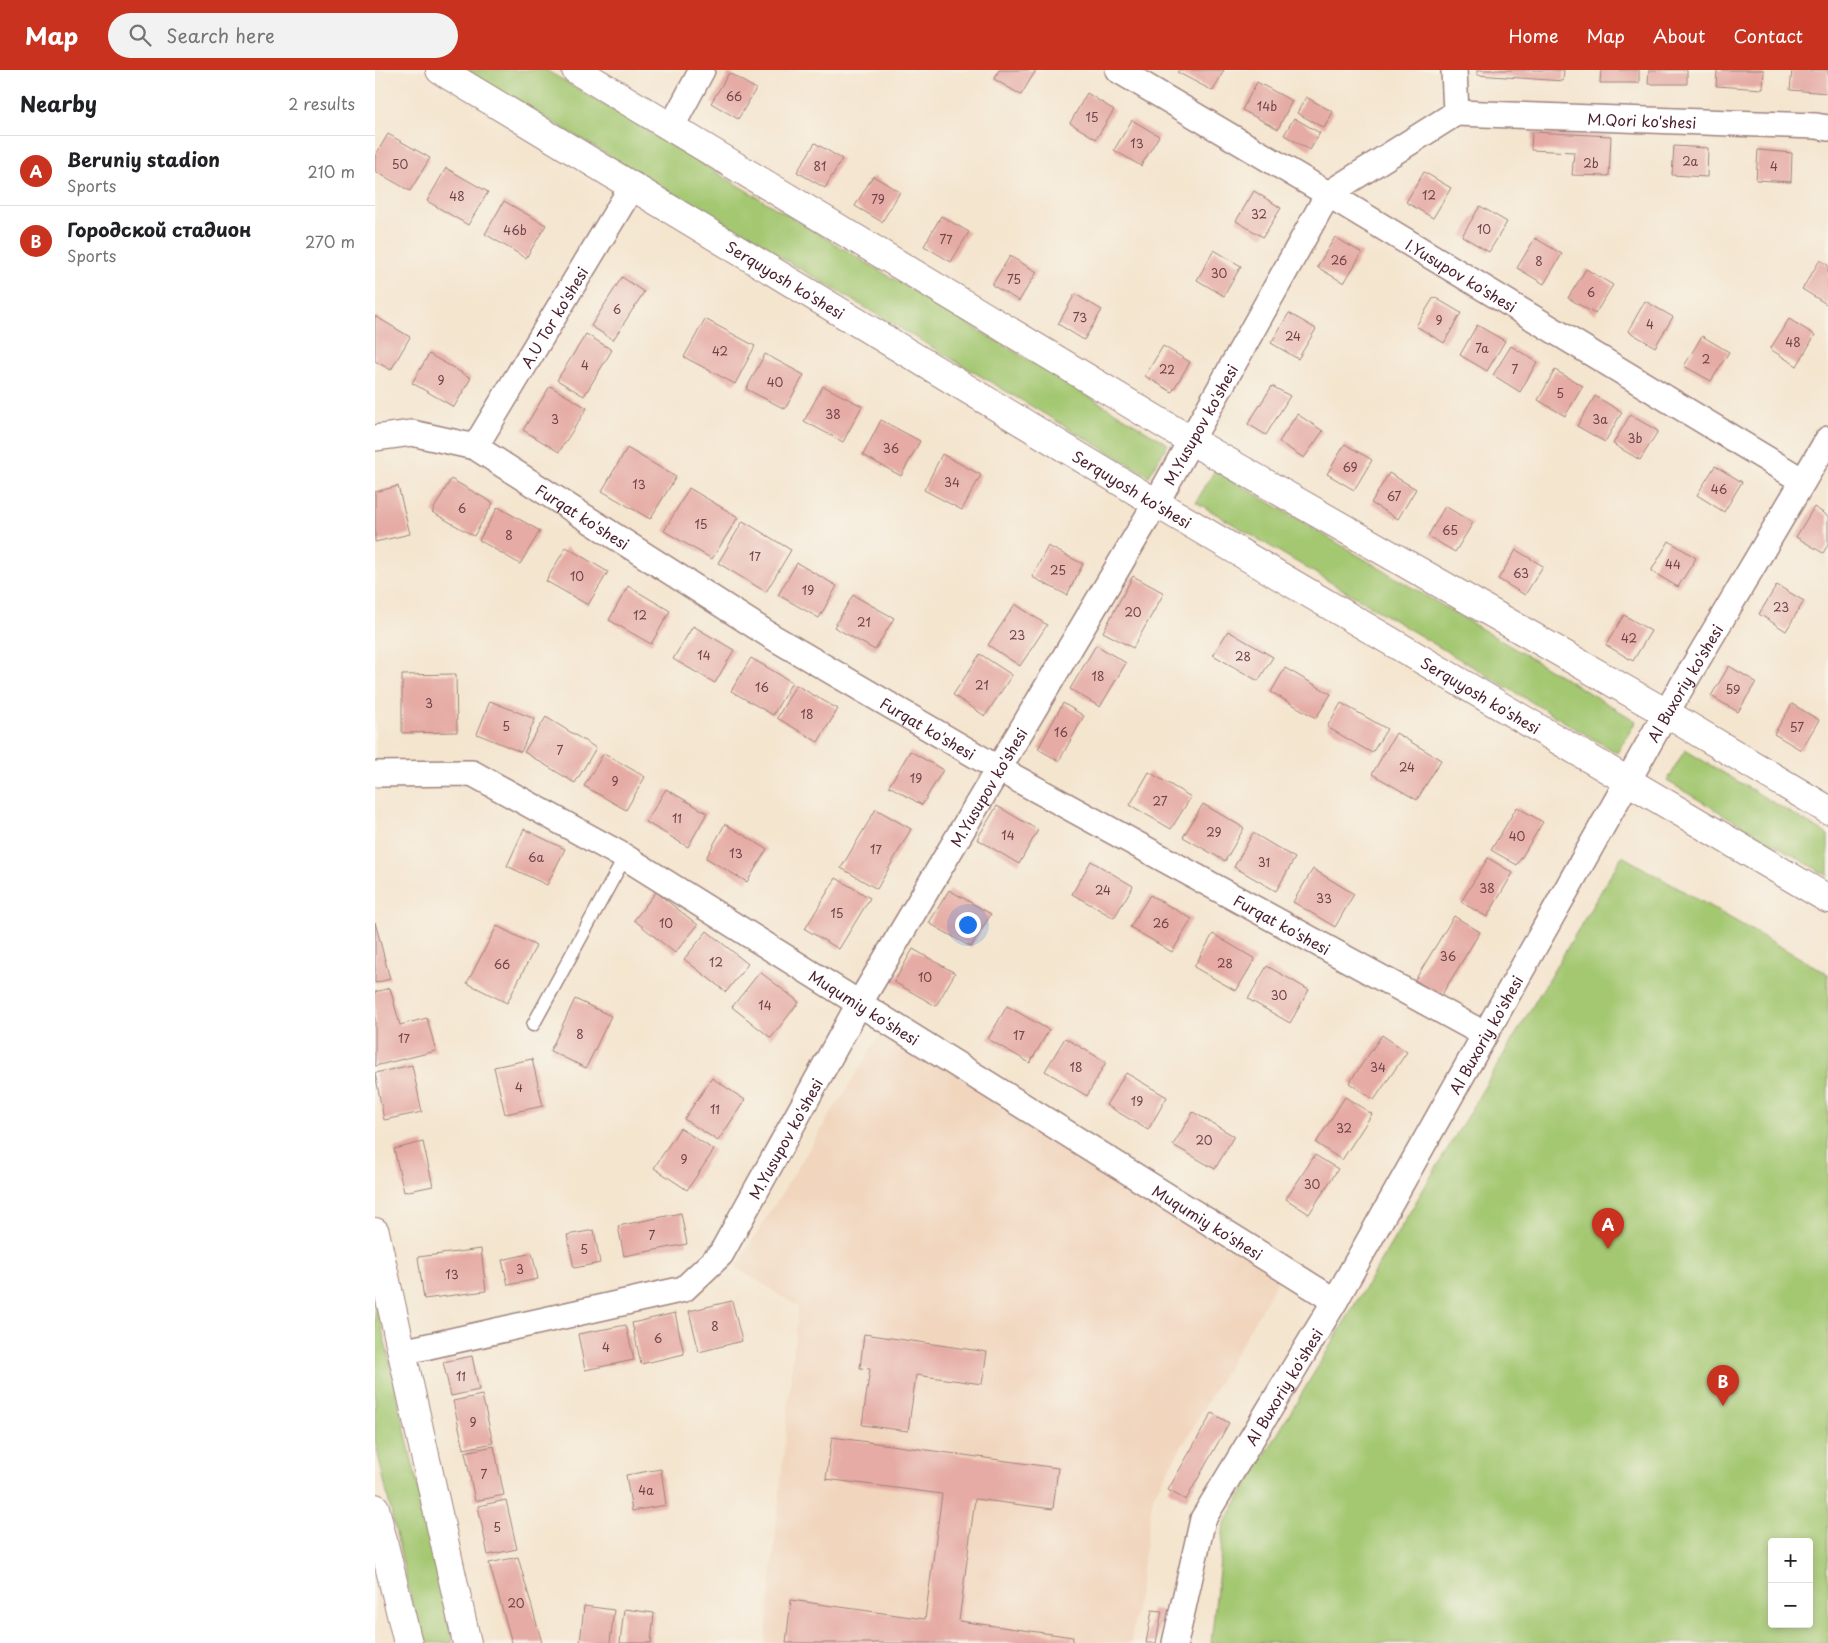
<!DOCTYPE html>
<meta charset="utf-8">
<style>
body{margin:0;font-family:"Playpen Sans",sans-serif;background:#f2f2f2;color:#202124}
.controls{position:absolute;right:15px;bottom:15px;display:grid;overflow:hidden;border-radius:5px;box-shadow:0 2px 8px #0003}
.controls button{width:45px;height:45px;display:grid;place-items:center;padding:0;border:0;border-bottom:1px solid #e0e0e0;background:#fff;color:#202124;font:25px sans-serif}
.you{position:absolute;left:592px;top:854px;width:18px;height:18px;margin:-12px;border:4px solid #fff;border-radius:50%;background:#1a73e8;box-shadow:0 0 0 8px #1a73e833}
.badge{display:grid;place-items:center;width:32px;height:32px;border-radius:50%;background:#c8321e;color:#fff;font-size:16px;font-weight:700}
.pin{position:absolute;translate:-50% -41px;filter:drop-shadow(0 1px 2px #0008)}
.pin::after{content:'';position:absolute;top:26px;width:18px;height:15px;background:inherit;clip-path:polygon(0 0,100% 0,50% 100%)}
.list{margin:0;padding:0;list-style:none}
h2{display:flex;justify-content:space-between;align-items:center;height:65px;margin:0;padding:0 20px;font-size:21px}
h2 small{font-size:16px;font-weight:400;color:#757577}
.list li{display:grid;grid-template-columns:32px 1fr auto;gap:15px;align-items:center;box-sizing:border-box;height:70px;padding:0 20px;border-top:1px solid #e0e0e0}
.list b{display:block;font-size:19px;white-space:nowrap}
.list p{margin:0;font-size:16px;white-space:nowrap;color:#757577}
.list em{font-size:16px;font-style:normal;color:#757577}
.icon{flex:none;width:28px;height:28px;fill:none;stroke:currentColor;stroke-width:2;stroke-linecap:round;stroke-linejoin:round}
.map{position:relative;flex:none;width:1453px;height:1573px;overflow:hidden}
header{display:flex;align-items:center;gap:30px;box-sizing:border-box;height:70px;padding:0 25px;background:#c8321e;color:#fff}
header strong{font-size:24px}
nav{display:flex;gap:28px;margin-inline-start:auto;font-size:18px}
.search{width:350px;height:45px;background:#f2f2f2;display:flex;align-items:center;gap:12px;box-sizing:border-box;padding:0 18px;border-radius:28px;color:#757577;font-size:19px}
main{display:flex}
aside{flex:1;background:#fff}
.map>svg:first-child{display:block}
</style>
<header>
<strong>Map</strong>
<div class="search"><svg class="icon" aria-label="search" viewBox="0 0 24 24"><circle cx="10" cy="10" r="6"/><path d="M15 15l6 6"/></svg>Search here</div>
<nav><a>Home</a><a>Map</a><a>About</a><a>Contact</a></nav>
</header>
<main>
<aside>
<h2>Nearby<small>2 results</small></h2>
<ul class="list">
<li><span class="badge">A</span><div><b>Beruniy stadion</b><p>Sports</p></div><em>210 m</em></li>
<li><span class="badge">B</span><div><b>Городской стадион</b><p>Sports</p></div><em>270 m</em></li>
</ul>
</aside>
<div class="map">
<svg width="1453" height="1573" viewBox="0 0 1453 1573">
<rect width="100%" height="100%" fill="#f7f3e8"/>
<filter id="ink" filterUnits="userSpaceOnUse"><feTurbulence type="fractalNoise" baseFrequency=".02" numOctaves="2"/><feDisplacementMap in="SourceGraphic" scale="10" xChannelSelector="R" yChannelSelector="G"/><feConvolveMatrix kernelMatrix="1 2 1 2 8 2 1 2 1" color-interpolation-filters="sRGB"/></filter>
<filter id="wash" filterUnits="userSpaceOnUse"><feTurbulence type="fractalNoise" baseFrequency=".0096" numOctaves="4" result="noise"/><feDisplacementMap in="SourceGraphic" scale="20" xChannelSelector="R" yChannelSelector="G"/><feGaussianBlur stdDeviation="1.12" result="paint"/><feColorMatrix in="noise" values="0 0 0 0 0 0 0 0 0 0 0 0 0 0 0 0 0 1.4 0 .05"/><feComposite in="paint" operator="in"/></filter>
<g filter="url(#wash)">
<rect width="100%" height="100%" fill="#f4e5cf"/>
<!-- built -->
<polygon fill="#f1d5bd" points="508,960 909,1200 778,1426 756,1573 390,1573 423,1237 361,1197"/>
<!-- green -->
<g fill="#a4c872" stroke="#77744e" fill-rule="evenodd">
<polygon points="90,0 171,0 793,374 774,406"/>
<polygon points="840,400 1261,651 1242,683 821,432"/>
<polygon points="1310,680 1453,765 1453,806 1292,711"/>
<path d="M1247,786L1453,904V1573H836L849,1454ZM1397,1472H1434V1554H1397Z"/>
<polygon points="0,1227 78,1573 46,1573 0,1371"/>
</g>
<g id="blocks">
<!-- building -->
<g fill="#e5aba4">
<polygon points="624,0 661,0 646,25 619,9"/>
<polygon points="804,0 849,0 838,21 802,2"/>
<polygon points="1102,0 1189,0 1188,11 1102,5"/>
<polygon points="1226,0 1264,0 1264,13 1225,13"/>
<polygon points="1274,0 1312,0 1312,14 1273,14"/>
<polygon points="1342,0 1389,0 1388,19 1341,16"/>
<polygon points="1417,0 1453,0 1453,23 1415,20"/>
<polygon points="354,3 381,19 363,49 336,33"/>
<polygon points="882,12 917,31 903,59 867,40"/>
<polygon points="712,23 739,40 721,69 695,53"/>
<polygon points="931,27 958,42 949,58 922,43"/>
<polygon points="919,48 945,63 935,80 909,65"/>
<polygon points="757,50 784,66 766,96 739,80"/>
<polygon points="1157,62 1236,66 1234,106 1197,105 1199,82 1156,80"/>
<polygon points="13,64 55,88 35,121 0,101 0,86"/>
<polygon points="440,73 467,89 450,118 422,102"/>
<polygon points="1299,76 1333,78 1332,107 1297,105"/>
<polygon points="1383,80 1417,83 1416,112 1381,110"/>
<polygon points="71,98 113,122 93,155 52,131"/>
<polygon points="1049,102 1076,118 1058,148 1031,132"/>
<polygon points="498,106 525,122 507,152 480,136"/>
<polygon points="879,121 906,138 888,167 861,151"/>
<polygon points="129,131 171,155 151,188 110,164"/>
<polygon points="1105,136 1132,152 1114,182 1087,166"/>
<polygon points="566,146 594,162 576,192 549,176"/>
<polygon points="960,167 987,183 969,213 942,197"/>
<polygon points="1160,168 1187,184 1169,214 1142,198"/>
<polygon points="839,180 866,196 849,226 822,210"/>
<polygon points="635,186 662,202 644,231 617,215"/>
<polygon points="1445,190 1453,195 1453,235 1427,219"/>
<polygon points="1211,199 1238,215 1220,244 1193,228"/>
<polygon points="247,207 269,222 238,270 216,256"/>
<polygon points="700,224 727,240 709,270 683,254"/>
<polygon points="1059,227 1086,243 1069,273 1041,256"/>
<polygon points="1270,231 1298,247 1280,277 1253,261"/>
<polygon points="914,243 941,259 923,289 896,273"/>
<polygon points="0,246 35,267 16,300 0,291"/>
<polygon points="330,249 380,276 360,314 309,287"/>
<polygon points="1414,249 1440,265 1422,296 1395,279"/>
<polygon points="1102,255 1130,271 1112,301 1085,285"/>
<polygon points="211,264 237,280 209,326 182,310"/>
<polygon points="1327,266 1354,282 1336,311 1309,296"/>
<polygon points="788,276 815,292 797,322 770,306"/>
<polygon points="1136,276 1162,292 1145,322 1118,305"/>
<polygon points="54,284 96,308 79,337 37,313"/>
<polygon points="390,284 429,305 410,339 371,319"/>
<polygon points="1180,300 1208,316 1190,346 1163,330"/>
<polygon points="175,316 212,338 184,382 148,360"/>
<polygon points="448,316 487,336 468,372 429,351"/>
<polygon points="897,316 915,326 891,365 873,354"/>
<polygon points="1220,326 1247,342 1230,372 1202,356"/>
<polygon points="922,344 948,361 929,388 904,372"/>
<polygon points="1255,345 1283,361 1265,390 1238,374"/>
<polygon points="506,350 545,371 526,406 488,385"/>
<polygon points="970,374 997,390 979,420 952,404"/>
<polygon points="252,378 301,407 275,449 227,421"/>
<polygon points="567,384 606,405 587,440 549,420"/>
<polygon points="1340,396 1367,412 1349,442 1322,425"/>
<polygon points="1014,403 1041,419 1023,449 996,433"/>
<polygon points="76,409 118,433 99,466 57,442"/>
<polygon points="23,416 35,464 0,472 0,422"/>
<polygon points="314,418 363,447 337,489 289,461"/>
<polygon points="1070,436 1098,453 1080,482 1053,466"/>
<polygon points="123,437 165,461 145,494 104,470"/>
<polygon points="1439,437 1453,446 1453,475 1448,483 1421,467"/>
<polygon points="368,451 416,480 391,522 343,493"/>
<polygon points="1294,471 1321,488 1303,517 1276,501"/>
<polygon points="673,476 708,494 692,525 657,507"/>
<polygon points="191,477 233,502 213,535 171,511"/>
<polygon points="1141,480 1168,496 1150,525 1123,509"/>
<polygon points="422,493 462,516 444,548 403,525"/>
<polygon points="758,506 789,523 758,578 728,562"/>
<polygon points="1402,515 1429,531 1411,561 1384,544"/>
<polygon points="253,516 295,541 276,574 234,550"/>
<polygon points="478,525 519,548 500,580 459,557"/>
<polygon points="640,534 672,555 645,596 613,575"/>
<polygon points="1249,545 1276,561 1258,591 1231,575"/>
<polygon points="318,556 359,580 340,613 298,589"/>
<polygon points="853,561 898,587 883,611 838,585"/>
<polygon points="721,575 751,593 725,637 695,619"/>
<polygon points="605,584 637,605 610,646 578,625"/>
<polygon points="376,588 417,612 398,645 356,621"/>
<polygon points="1354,596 1381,612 1363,642 1336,626"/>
<polygon points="910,598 956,624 941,648 896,622"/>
<polygon points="81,604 82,662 27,663 27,605"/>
<polygon points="421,615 463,639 443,672 402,648"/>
<polygon points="115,631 160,649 146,682 102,664"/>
<polygon points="688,633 709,646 684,691 663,679"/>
<polygon points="966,633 1012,659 997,683 952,657"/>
<polygon points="1417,634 1444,650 1426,680 1399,664"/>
<polygon points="171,647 221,678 200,713 149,682"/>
<polygon points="1021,663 1066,690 1042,730 997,704"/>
<polygon points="535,681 568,700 547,735 514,716"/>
<polygon points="229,683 270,707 251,740 209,716"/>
<polygon points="774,702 816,727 796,759 755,735"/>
<polygon points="291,719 332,743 313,777 271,752"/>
<polygon points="828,734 869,758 850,791 808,767"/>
<polygon points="622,736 663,760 644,794 602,769"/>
<polygon points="1142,737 1168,752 1142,795 1116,780"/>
<polygon points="501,739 536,759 502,819 466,798"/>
<polygon points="350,754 392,779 372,812 331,788"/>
<polygon points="149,759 190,779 172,815 132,796"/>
<polygon points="878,763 920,788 901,821 859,797"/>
<polygon points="1113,788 1138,803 1112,847 1086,832"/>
<polygon points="716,791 758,816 739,848 697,824"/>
<polygon points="938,799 979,824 960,857 918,832"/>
<polygon points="461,808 495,828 464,879 430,859"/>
<polygon points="574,820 616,844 596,877 554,853"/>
<polygon points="281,822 323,855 300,883 259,850"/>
<polygon points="775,825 817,849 797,882 755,857"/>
<polygon points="1079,846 1105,862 1066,926 1040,910"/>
<polygon points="0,852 15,909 0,913"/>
<polygon points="122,856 161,876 132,933 92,913"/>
<polygon points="332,861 373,894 351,922 309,889"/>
<polygon points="838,864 880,889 861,921 819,897"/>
<polygon points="538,879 580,903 561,936 519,912"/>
<polygon points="892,896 934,920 915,953 873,929"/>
<polygon points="385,902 424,932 396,968 357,937"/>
<polygon points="15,918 25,955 52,948 61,981 0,996 0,922"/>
<polygon points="200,929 236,946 211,998 175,981"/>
<polygon points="632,936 674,960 655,993 613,969"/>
<polygon points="1007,965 1032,982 999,1030 974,1013"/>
<polygon points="690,968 731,992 712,1026 670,1001"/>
<polygon points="157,989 168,1036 130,1044 119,997"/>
<polygon points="37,995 47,1042 9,1050 0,1003"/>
<polygon points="751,1003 792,1027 773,1060 731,1035"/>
<polygon points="337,1008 370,1030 343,1071 309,1049"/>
<polygon points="970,1027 997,1044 967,1090 941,1073"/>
<polygon points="818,1042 859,1066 840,1099 798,1075"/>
<polygon points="305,1058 339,1080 312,1120 279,1098"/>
<polygon points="48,1072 58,1116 29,1122 19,1079"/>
<polygon points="940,1085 963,1099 934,1144 911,1129"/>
<polygon points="306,1143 312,1174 249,1186 243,1156"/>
<polygon points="219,1160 225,1193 199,1198 192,1165"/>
<polygon points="106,1179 111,1221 49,1229 43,1187"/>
<polygon points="157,1183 163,1209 133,1215 127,1190"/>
<polygon points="357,1231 367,1271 324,1282 314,1241"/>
<polygon points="300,1243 309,1284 266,1294 257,1253"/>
<polygon points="251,1255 259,1290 210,1300 203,1264"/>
<polygon points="489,1264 612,1282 607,1314 541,1305 533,1361 487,1355 495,1299 485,1298"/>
<polygon points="97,1286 104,1320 76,1326 68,1292"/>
<polygon points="107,1325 118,1373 89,1379 78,1331"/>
<polygon points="837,1343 854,1353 811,1430 793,1420"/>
<polygon points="457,1367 683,1398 678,1439 600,1429 584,1551 698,1567 697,1573 411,1573 416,1530 550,1549 567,1424 451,1409"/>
<polygon points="119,1376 129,1425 100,1431 90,1382"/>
<polygon points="286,1399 291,1435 257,1441 251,1405"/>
<polygon points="131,1430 142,1479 113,1485 103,1436"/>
<polygon points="143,1487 167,1573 137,1573 114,1493"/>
<polygon points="209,1536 239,1540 235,1573 205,1573"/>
<polygon points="249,1539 279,1543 276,1573 245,1573"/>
<polygon points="777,1540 787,1541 781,1573 771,1573"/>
</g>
</g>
</g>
<g filter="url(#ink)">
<use href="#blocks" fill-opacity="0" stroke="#9f827d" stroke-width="1"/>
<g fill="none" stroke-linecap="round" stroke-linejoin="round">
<!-- service casing -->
<g stroke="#9f827d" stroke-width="15">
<polyline id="service" points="158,955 250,787"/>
</g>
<!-- minor casing -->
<g stroke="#9f827d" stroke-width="28">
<g id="minor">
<path id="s1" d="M743,0L953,124L1428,411"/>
<polyline points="1079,0 1081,43"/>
<path id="s2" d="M1081,43L1441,56L1453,58"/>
<polyline points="297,56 327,0"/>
<path id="s3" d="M0,368L37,363L100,377L396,566L624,699L1109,964"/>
<path id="s4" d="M100,377L258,115"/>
<path id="s5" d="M0,704L97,703L250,787L960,1231"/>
<path id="s6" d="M27,1282L309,1219L346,1184L484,934L781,433L953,124L1081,43"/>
<path id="s7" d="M800,1573L828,1449L960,1231L1291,643L1453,369"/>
</g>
</g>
<!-- tertiary casing -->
<g stroke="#9f827d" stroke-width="30">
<g id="tertiary">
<path id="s8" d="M65,0L781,433L1453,829"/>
<polyline points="201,0 815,370 1291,643 1453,740"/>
<polyline points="0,1162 92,1573"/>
<polyline points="0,1438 33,1573"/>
</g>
</g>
<!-- service -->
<use href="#service" stroke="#fff" stroke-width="12"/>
<!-- minor -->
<use href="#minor" stroke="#fff" stroke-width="25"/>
<!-- tertiary -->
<use href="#tertiary" stroke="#fff" stroke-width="28"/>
</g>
</g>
<g text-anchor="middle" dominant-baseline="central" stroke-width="4.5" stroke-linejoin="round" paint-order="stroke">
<!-- number labels -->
<g font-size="12" fill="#714249">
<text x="359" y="26">66</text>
<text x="892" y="36">14b</text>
<text x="717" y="47">15</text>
<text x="762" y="73">13</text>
<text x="1315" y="91">2a</text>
<text x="1216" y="93">2b</text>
<text x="25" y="94">50</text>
<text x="445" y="96">81</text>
<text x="1399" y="96">4</text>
<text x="1054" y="125">12</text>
<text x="82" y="126">48</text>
<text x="503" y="129">79</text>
<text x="884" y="144">32</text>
<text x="1109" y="159">10</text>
<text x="140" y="160">46b</text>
<text x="571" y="169">77</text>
<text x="964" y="190">26</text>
<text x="1164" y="191">8</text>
<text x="844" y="203">30</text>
<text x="639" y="209">75</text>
<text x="1216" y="222">6</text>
<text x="242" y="239">6</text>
<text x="705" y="247">73</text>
<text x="1064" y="250">9</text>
<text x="1275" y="254">4</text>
<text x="918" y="266">24</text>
<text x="1418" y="272">48</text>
<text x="1107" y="278">7a</text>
<text x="345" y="281">42</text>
<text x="1331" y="289">2</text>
<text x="210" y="295">4</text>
<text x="792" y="299">22</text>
<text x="1140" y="299">7</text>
<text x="66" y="310">9</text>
<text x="400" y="312">40</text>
<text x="1185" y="323">5</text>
<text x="458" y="344">38</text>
<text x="180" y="349">3</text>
<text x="1225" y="349">3a</text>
<text x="1260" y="368">3b</text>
<text x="516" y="378">36</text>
<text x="975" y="397">69</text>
<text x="577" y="412">34</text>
<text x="264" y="414">13</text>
<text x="1344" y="419">46</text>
<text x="1019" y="426">67</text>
<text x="87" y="438">6</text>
<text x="326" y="454">15</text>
<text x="1075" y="460">65</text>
<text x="134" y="465">8</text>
<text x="380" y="486">17</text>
<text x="1298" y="494">44</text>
<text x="683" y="500">25</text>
<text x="1146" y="503">63</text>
<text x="202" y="506">10</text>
<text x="433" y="520">19</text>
<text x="1406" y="537">23</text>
<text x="758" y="542">20</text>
<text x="265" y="545">12</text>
<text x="489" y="552">21</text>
<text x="642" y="565">23</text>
<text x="1254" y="568">42</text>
<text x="329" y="585">14</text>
<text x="868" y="586">28</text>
<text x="723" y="606">18</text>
<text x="607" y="615">21</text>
<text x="387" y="617">16</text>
<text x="1358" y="619">59</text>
<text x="54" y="633">3</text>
<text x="432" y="644">18</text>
<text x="131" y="656">5</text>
<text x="1422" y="657">57</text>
<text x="686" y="662">16</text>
<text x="185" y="680">7</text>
<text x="1032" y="697">24</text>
<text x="541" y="708">19</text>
<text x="240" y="711">9</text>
<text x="785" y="731">27</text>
<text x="302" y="748">11</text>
<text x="839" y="762">29</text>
<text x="633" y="765">14</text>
<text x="1142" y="766">40</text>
<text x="501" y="779">17</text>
<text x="361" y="783">13</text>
<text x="161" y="787">6a</text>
<text x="889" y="792">31</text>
<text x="1112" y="818">38</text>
<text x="728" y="820">24</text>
<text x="949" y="828">33</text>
<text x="462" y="843">15</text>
<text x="291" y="853">10</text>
<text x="786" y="853">26</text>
<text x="1073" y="886">36</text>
<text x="341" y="892">12</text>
<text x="850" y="893">28</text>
<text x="127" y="894">66</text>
<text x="550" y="907">10</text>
<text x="904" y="925">30</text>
<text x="390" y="935">14</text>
<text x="205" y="964">8</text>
<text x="644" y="965">17</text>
<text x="29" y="968">17</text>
<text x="701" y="997">18</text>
<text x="1003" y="997">34</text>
<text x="144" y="1017">4</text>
<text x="762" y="1031">19</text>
<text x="340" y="1039">11</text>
<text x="969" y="1058">32</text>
<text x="829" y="1070">20</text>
<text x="309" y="1089">9</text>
<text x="937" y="1114">30</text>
<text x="277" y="1165">7</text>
<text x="209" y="1179">5</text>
<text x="145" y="1199">3</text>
<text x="77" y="1204">13</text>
<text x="340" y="1256">8</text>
<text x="283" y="1268">6</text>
<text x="231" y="1277">4</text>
<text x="86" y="1306">11</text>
<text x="98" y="1352">9</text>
<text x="109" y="1404">7</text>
<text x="271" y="1420">4a</text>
<text x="122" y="1457">5</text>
<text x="141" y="1533">20</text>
</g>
<!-- street labels -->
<g font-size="15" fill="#4a1f2b" stroke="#f7f3e8">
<text stroke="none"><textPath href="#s2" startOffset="186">M.Qori ko'shesi</textPath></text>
<text stroke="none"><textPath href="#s1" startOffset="400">I.Yusupov ko'shesi</textPath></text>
<text stroke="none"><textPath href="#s8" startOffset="404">Serquyosh ko'shesi</textPath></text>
<text stroke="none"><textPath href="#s4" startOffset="152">A.U Tor ko'shesi</textPath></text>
<text stroke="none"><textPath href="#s6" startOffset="1298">M.Yusupov ko'shesi</textPath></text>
<text stroke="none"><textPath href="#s8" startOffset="809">Serquyosh ko'shesi</textPath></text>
<text stroke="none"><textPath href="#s3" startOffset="230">Furqat ko'shesi</textPath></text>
<text stroke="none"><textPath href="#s7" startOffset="1092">Al Buxoriy ko'shesi</textPath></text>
<text stroke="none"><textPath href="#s8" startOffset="1214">Serquyosh ko'shesi</textPath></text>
<text stroke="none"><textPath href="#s3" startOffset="635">Furqat ko'shesi</textPath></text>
<text stroke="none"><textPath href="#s6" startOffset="878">M.Yusupov ko'shesi</textPath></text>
<text stroke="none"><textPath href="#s3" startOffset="1040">Furqat ko'shesi</textPath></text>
<text stroke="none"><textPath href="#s5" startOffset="554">Muqumiy ko'shesi</textPath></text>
<text stroke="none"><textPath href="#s7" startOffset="688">Al Buxoriy ko'shesi</textPath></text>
<text stroke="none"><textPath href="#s6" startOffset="472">M.Yusupov ko'shesi</textPath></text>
<text stroke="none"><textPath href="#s5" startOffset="959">Muqumiy ko'shesi</textPath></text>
<text stroke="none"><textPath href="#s7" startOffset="282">Al Buxoriy ko'shesi</textPath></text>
</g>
</g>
</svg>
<div class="controls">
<button>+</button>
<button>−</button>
</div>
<div class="you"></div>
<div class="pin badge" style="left:1233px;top:1179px">A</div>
<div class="pin badge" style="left:1348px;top:1336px">B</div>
</div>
</main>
